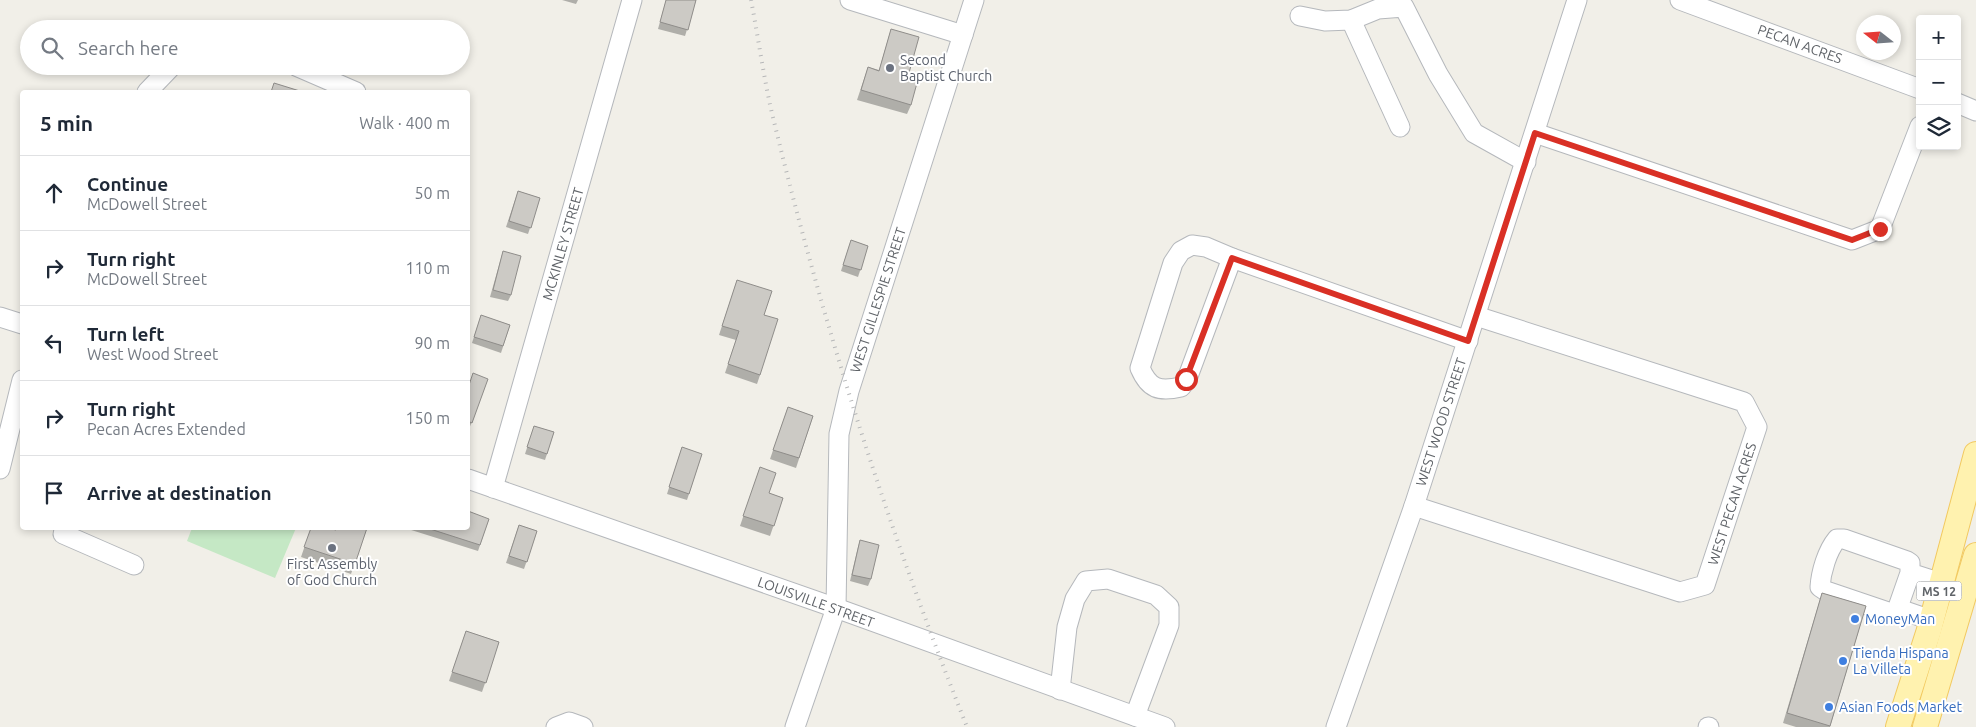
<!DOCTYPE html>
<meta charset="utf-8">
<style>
body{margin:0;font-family:Ubuntu,sans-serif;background:#f2f2f3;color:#1f2937}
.controls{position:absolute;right:15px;top:15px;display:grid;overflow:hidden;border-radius:5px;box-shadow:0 2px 8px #0003}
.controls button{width:45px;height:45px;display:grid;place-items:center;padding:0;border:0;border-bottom:1px solid #e0e1e3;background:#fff;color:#1f2937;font:25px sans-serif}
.compass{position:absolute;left:1856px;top:15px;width:45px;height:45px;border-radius:50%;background:#fff;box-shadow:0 2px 8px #0003;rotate:287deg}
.stop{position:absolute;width:15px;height:15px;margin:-11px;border:4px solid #d93025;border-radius:50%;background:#fff}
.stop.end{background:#d93025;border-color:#fff;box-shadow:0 1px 5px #0008}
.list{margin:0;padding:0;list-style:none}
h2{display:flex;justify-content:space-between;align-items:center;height:65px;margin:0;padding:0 20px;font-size:21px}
h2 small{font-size:16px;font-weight:400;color:#747a83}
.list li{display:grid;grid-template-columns:32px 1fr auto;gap:15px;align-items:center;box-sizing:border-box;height:75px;padding:0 20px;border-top:1px solid #e0e1e3}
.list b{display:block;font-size:19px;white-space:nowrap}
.list p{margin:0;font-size:16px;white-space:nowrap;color:#747a83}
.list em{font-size:16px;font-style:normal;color:#747a83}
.icon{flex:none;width:28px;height:28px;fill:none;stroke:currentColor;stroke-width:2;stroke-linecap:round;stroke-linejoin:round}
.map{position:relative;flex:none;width:1976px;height:727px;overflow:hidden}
.search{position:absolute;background:#fff;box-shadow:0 2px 8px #0003;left:20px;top:20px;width:450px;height:55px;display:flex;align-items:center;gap:12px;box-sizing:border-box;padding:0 18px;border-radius:28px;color:#747a83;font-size:19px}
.panel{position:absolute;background:#fff;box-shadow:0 2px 8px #0003;left:20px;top:90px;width:450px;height:440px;border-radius:5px}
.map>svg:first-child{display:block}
</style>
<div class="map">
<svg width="1976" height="727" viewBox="0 0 1976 727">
<rect width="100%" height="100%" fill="#f1efe8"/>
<!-- green -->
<polygon fill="#c5e8c5" points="192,528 296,528 275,578 187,541"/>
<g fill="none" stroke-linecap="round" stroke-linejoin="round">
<!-- minor casing -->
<g stroke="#b5b8bc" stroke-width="21">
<g id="minor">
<polyline points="850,0 963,35"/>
<polyline points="1680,0 1920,89"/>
<polyline points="1300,16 1325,21 1351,20 1378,9 1404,7 1438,74 1474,133 1526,162"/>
<polyline points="1351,20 1400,127"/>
<polyline points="296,66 356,92"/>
<polyline points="147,92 172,66"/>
<polyline points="1957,103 1976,111"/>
<polyline points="1535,133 1852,240 1880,229 1920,126"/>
<path d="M1192,245L1206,247L1232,258L1187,379L1181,387C1159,392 1149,389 1140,368L1173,263L1181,251Z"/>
<polyline points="1232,258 1468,341"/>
<polyline points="0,317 22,324"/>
<polyline points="0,469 22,380"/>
<polyline points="468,479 836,608 1165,727"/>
<polyline points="493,488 632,0"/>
<polyline points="1414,506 1680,592 1705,585 1757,427 1744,402 1476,316"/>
<polyline points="65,528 63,534 134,565"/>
<path d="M1910,573L1896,613H1891L1826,591L1820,587C1821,572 1827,551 1837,539H1844L1907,561L1910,563V573L1941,583"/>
<polyline points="1899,609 1931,620"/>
<polyline points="1060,690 1067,627 1075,599 1086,581 1108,579 1156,595 1169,607 1169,625 1135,716"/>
<polyline points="556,727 569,722 583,727"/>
<polyline points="795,727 836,608 839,434 849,391 974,0"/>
<polyline points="1336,727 1414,506 1577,0"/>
<polyline points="1708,727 1709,727"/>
</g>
</g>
<!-- major casing -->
<g stroke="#f2c960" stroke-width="26">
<g id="major">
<polyline points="1898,727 1929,630 1976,454"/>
<polyline points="1925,727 1976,555"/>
</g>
</g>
<!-- minor -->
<use href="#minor" stroke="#fff" stroke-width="19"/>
<!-- major -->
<use href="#major" stroke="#fff2af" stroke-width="24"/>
<!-- rail -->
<path stroke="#b6b7b8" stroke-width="4" stroke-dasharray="1 6" stroke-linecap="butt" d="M751,0C758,36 763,73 771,109C821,319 887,526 967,727"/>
</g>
<!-- wall -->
<g fill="#afaea9">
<polygon points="562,0 578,0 576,4"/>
<polygon points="666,0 696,0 685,36 658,29"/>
<polygon points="891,29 907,80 911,105 907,114 857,100 868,67 879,70"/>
<polygon points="518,191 540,198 528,234 506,227"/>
<polygon points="851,240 868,246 858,277 841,271"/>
<polygon points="503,251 511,295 508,301 490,297"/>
<polygon points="737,280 764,315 760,375 757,384 725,373 736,340 719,335"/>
<polygon points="481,315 510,325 501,353 472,343"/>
<polygon points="488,379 469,429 468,429 468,385 469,385"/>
<polygon points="788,407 813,416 796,468 770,459"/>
<polygon points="534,426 554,432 545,460 525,454"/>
<polygon points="682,447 702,454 687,500 667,494"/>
<polygon points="760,467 769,493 783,498 770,536 740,526"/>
<polygon points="489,519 478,551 408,529 409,528 468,528"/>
<polygon points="519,525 537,531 524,569 506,563"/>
<polygon points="311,528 336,530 367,528 351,574 301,557"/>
<polygon points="860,540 871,579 868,586 850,581 858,547"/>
<polygon points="1822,593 1866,606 1830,727 1796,727 1783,723"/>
<polygon points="466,631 499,642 482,692 449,681"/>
</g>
<!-- building -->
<g fill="#cccac5" stroke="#8f8d8a">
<polygon points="666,0 696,0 688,30 660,22"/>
<polygon points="891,29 919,37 907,80 917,83 911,105 861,90 868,67 879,71"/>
<polygon points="274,83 303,92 271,92"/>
<polygon points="518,191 540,198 531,228 509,221"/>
<polygon points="851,240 868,246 861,270 843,265"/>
<polygon points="503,251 521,256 511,295 493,290"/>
<polygon points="737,280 772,291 764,315 778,319 760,375 728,364 739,331 722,326"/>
<polygon points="481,315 510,325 503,346 474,337"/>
<polygon points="473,373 488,379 472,423 468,421 468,385 469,385"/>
<polygon points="788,407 813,416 799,458 773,450"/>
<polygon points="534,426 554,432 547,454 527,447"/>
<polygon points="682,447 702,454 689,494 669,487"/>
<polygon points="760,467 776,473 769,493 783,498 774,526 743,516"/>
<polygon points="468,511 489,519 480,545 427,528 468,528"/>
<polygon points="519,525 537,531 527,562 509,556"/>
<polygon points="311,528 328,528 336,530 337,528 367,528 355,564 304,547"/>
<polygon points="860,540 879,545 871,579 852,575"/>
<polygon points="1822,593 1866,606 1830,726 1787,713"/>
<polygon points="466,631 499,642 486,683 452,672"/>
</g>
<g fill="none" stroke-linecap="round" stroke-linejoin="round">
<!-- route -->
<polyline stroke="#d93025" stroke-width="6" points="1186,379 1232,258 1468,341 1535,133 1852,240 1880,229"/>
</g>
<!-- markers -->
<g fill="#6b7280" stroke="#fff" stroke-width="2">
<circle cx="890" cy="68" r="5"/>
<circle cx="332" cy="548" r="5"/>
</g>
<g fill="#3f7fe0" stroke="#fff" stroke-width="2">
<circle cx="1855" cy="619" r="5"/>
<circle cx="1843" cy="661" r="5"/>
<circle cx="1829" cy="707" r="5"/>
</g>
<g text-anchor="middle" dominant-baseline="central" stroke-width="4" stroke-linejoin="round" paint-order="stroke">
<!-- shield labels -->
<rect fill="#fff" stroke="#8f9295" stroke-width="1" x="1916.5" y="581.5" width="45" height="19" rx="4"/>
<g font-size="12" font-weight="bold" fill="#5f6368">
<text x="1939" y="591">MS 12</text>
</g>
<!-- street labels -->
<g font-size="14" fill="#5f6368" stroke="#fff">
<text transform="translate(1800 44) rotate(20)">PECAN ACRES</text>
<text transform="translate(563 244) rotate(-74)">MCKINLEY STREET</text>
<text transform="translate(878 300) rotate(-72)">WEST GILLESPIE STREET</text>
<text transform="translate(1441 422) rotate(-72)">WEST WOOD STREET</text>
<text transform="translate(1732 504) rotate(-72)">WEST PECAN ACRES</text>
<text transform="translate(816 602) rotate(20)">LOUISVILLE STREET</text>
</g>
<!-- worship labels -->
<g font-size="14" fill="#5b616d" stroke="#fff" text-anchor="start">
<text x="900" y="60">Second<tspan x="900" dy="16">Baptist Church</tspan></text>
<text x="332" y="564" text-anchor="middle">First Assembly<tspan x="332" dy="16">of God Church</tspan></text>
</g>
<!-- shop labels -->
<g font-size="14" fill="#366cbe" stroke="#fff" text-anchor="start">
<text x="1865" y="619">MoneyMan</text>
<text x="1853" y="653">Tienda Hispana<tspan x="1853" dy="16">La Villeta</tspan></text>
<text x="1839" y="707">Asian Foods Market</text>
</g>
</g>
</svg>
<div class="controls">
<button>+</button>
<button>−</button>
<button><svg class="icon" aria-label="layers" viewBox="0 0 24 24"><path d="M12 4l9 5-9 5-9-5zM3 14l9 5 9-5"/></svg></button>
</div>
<svg class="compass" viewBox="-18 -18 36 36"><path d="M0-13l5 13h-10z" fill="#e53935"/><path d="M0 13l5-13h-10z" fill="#747a83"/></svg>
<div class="stop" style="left:1186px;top:379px"></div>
<div class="stop end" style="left:1880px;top:229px"></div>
<div class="search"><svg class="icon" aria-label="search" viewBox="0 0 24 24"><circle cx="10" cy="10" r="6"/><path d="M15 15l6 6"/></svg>Search here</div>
<section class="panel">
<h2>5 min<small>Walk · 400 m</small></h2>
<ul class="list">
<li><svg class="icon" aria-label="ahead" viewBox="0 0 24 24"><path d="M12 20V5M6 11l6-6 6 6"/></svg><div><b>Continue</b><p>McDowell Street</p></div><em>50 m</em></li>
<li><svg class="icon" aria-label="right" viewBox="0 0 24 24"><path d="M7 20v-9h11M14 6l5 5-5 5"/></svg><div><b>Turn right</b><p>McDowell Street</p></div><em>110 m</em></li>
<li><svg class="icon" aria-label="left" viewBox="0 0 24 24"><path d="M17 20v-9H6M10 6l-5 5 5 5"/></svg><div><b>Turn left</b><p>West Wood Street</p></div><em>90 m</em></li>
<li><svg class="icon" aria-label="right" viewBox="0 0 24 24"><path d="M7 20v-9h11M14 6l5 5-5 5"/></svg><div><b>Turn right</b><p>Pecan Acres Extended</p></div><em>150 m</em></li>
<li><svg class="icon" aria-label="arrive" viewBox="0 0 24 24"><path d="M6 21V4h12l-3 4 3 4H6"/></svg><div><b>Arrive at destination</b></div></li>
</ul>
</section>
</div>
